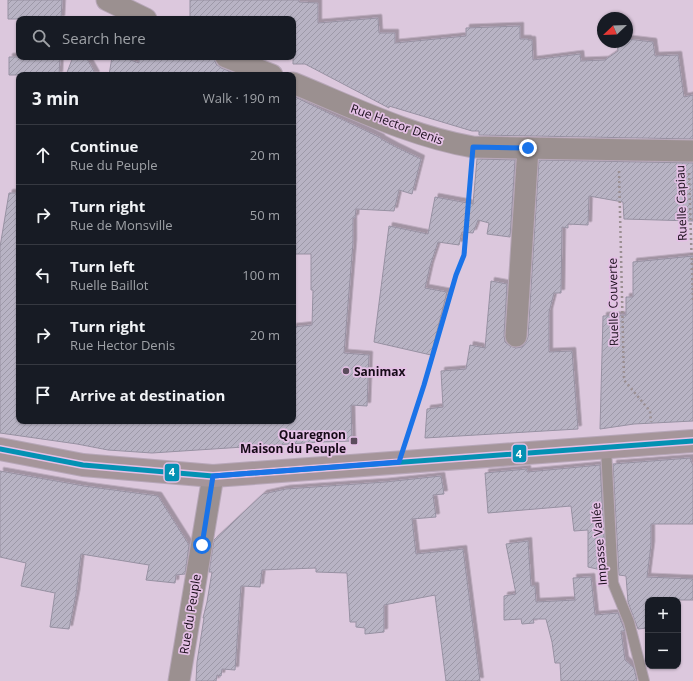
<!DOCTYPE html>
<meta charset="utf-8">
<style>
body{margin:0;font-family:"Open Sans",sans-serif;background:#20242c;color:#f1f3f6}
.controls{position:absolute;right:12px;bottom:12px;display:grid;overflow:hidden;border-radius:8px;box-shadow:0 1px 3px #0004}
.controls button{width:36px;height:36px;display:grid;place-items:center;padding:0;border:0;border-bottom:1px solid #363941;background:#171b24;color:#f1f3f6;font:20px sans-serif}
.compass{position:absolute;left:597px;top:12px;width:36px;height:36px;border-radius:50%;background:#171b24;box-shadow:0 1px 3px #0004;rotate:247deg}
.stop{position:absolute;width:12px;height:12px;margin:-9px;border:3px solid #1a73e8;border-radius:50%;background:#fff}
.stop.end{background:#1a73e8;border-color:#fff;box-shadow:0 1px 4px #0008}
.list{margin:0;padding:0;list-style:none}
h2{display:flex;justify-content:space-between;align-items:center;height:52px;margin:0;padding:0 16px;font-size:17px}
h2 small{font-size:13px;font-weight:400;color:#9ea1a6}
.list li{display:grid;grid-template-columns:26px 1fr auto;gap:12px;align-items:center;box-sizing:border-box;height:60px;padding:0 16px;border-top:1px solid #363941}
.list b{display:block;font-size:15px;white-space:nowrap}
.list p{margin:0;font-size:13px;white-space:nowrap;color:#9ea1a6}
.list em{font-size:13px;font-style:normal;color:#9ea1a6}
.icon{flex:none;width:22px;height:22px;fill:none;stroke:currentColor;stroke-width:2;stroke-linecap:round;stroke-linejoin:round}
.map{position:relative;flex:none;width:693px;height:681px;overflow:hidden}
.search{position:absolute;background:#171b24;box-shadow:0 1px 3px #0004;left:16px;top:16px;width:280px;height:44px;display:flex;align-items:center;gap:10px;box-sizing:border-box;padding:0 14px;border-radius:8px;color:#9ea1a6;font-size:15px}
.panel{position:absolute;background:#171b24;box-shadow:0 1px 3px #0004;left:16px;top:72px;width:280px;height:352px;border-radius:8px}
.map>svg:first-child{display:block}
</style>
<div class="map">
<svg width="693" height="681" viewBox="0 0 693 681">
<defs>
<pattern id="building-hatch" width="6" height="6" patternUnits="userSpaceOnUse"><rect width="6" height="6" fill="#b8b3c4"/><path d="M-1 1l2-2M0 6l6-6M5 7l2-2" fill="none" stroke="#9d99a8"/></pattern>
<filter id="shadow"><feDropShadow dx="3.5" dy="-3.5" stdDeviation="0" flood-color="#0004"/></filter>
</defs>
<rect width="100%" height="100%" fill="#dcc8dd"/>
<!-- building -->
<g fill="url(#building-hatch)" stroke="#9791a2" filter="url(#shadow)">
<polygon points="8,0 62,0 61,19 8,19"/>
<polygon points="190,0 299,0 299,2 318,3 318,23 378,18 379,33 395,33 395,43 466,36 466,28 520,26 520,39 528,39 528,40 532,40 533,60 580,54 581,61 605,60 618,51 617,42 627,42 627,39 653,42 655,56 678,55 684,97 693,95 693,139 479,135 479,131 472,131 389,106 389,108 305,64 293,64 293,19 190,19"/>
<polygon points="9,57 60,57 59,75 9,75"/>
<polygon points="73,57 86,57 96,75 66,75"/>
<polygon points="112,57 122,57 139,63 139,57 214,57 216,64 221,68 239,75 109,75"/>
<polygon points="293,96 381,138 381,139 396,147 421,159 412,194 399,190 394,211 356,209 355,218 353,218 353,243 344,353 369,355 367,406 351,405 352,441 320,442 152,453 108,450 77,444 0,433 0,247 9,193 19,193 19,421 293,421 293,327 312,325 313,290 311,290 311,254 293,254 293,162 295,138 293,138"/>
<polygon points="477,159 515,160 510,237 487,234 489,223 478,220 473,233 462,232 459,245 438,242 430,266 425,288 447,292 431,355 374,342 389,226 428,234 435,197 473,204"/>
<polygon points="539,160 693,163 693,221 624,219 623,202 589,196 588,225 568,224 568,228 562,227 561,293 554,293 549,312 549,352 572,351 578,429 425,438 427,409 443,407 441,371 466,369 470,345 485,348 491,281 507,284 504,335 505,342 510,346 516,348 522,347 526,342 528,337"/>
<polygon points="693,256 693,421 634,424 600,429 603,316 626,315 626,297 633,297 633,262"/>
<polygon points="690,458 693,466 693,524 651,524 651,545 647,577 693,579 693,600 648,600 648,628 638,629 628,602 626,576 619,575 613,464"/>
<polygon points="600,465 606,571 588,567 588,530 574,531 571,506 488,513 485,473 527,469 527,472"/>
<polygon points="0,471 84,486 158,496 189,545 185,574 176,575 175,583 146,580 149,565 81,554 76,594 69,629 50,627 55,593 21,586 26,563 0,557"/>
<polygon points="441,476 444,494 433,495 436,517 412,519 416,554 463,549 480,681 446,681 435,595 384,605 384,632 365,634 365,628 356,627 356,622 350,622 347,573 316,572 316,568 262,570 260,587 241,586 235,670 222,669 221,676 217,675 216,681 196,681 197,662 204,618 203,618 207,602 212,572 209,572 214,540 263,494 286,489 385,482"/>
<polygon points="528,541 531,586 535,586 536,602 575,600 573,578 591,577 595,615 618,613 625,631 621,631 625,660 634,668 637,681 561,681 560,663 555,663 552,642 546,619 533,619 534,623 522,624 521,619 504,620 504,596 516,594 506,544"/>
</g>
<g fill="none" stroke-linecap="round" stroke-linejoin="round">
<!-- lane casing -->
<g stroke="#b7a7b8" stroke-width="12">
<polyline id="lane" points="606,448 613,583 629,622 644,681"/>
</g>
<!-- street casing -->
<g stroke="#b7a7b8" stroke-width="23">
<g id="street">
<polyline points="107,0 146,19"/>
<polyline points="226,57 272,75"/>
<path d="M293,83C352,107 410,136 473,147L693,151"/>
<polyline points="516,336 528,148"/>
<polyline points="179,681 213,476"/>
</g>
</g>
<!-- secondary casing -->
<g stroke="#b7a7b8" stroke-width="24">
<polyline id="secondary" points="0,449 83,465 213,476 693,441"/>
</g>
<!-- path -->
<g stroke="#9b8f92" stroke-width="2.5" stroke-dasharray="2 3" stroke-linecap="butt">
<polyline points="619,171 624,380 650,411 651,422"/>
<polyline points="689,173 693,302"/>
<polyline points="406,439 424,385 456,275 465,255 471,168"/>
</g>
<!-- lane -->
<use href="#lane" stroke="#9b9090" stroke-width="10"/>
<!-- street -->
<use href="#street" stroke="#9b9090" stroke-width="21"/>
<!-- secondary -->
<use href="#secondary" stroke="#a5959a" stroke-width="22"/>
<!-- bus-1 casing -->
<g stroke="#e4c0e5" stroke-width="8">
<polyline id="bus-1" points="0,449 83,465 213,476 693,441"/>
</g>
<!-- bus-1 -->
<use href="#bus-1" stroke="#0391b3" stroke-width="5"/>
</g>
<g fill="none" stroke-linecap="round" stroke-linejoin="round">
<!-- route -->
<polyline stroke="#1a73e8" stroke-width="5" points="202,545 213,476 399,462 424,385 456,275 464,255 473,147 528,148"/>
</g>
<!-- markers -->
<g fill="#5b4c5c" stroke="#e4c0e5" stroke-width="1.5">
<circle cx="346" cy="371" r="4"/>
<rect x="350" y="437" width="8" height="8" rx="2"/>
</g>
<g text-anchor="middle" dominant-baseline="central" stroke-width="3.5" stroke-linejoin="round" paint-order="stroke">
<!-- street labels -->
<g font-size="12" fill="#160a17" stroke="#e4c0e5">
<text transform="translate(397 124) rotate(20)">Rue Hector Denis</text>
<text transform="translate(681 203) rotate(-92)">Ruelle Capiau</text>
<text transform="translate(613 302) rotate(-91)">Ruelle Couverte</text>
<text transform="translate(599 544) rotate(-95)">Impasse Vallée</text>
<text transform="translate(190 614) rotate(-81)">Rue du Peuple</text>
</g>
<!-- poi labels -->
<g font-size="12" font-weight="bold" fill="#160a17" stroke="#e4c0e5" text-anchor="start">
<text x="354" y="371">Sanimax</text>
<text x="346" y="434" text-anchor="end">Quaregnon<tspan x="346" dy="14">Maison du Peuple</tspan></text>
</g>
</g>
<g stroke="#e4c0e5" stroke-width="1.5">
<rect x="512" y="444" width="15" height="19" rx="4" fill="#0391b3"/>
<rect x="164" y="463" width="16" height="19" rx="4" fill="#0391b3"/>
</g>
<g font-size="11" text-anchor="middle" font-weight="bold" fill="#fff">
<text x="519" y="458">4</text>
<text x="172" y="476">4</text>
</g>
</svg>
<div class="controls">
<button>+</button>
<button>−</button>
</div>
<svg class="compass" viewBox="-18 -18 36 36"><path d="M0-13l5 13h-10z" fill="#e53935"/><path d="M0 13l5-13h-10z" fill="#9ea1a6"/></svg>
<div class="stop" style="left:202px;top:545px"></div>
<div class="stop end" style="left:528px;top:148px"></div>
<div class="search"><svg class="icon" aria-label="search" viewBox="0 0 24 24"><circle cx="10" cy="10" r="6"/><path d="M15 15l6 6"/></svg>Search here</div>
<section class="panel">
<h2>3 min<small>Walk · 190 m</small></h2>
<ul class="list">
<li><svg class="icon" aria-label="ahead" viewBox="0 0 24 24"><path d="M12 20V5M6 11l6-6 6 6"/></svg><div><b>Continue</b><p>Rue du Peuple</p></div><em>20 m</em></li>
<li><svg class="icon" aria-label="right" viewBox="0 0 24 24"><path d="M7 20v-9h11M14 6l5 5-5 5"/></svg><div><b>Turn right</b><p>Rue de Monsville</p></div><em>50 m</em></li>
<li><svg class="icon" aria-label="left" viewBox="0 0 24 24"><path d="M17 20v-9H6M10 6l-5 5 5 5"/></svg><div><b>Turn left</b><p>Ruelle Baillot</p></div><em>100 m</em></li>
<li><svg class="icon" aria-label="right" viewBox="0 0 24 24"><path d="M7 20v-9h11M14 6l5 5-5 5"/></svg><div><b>Turn right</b><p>Rue Hector Denis</p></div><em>20 m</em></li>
<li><svg class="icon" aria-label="arrive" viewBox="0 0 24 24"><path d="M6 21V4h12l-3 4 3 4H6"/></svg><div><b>Arrive at destination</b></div></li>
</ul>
</section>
</div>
